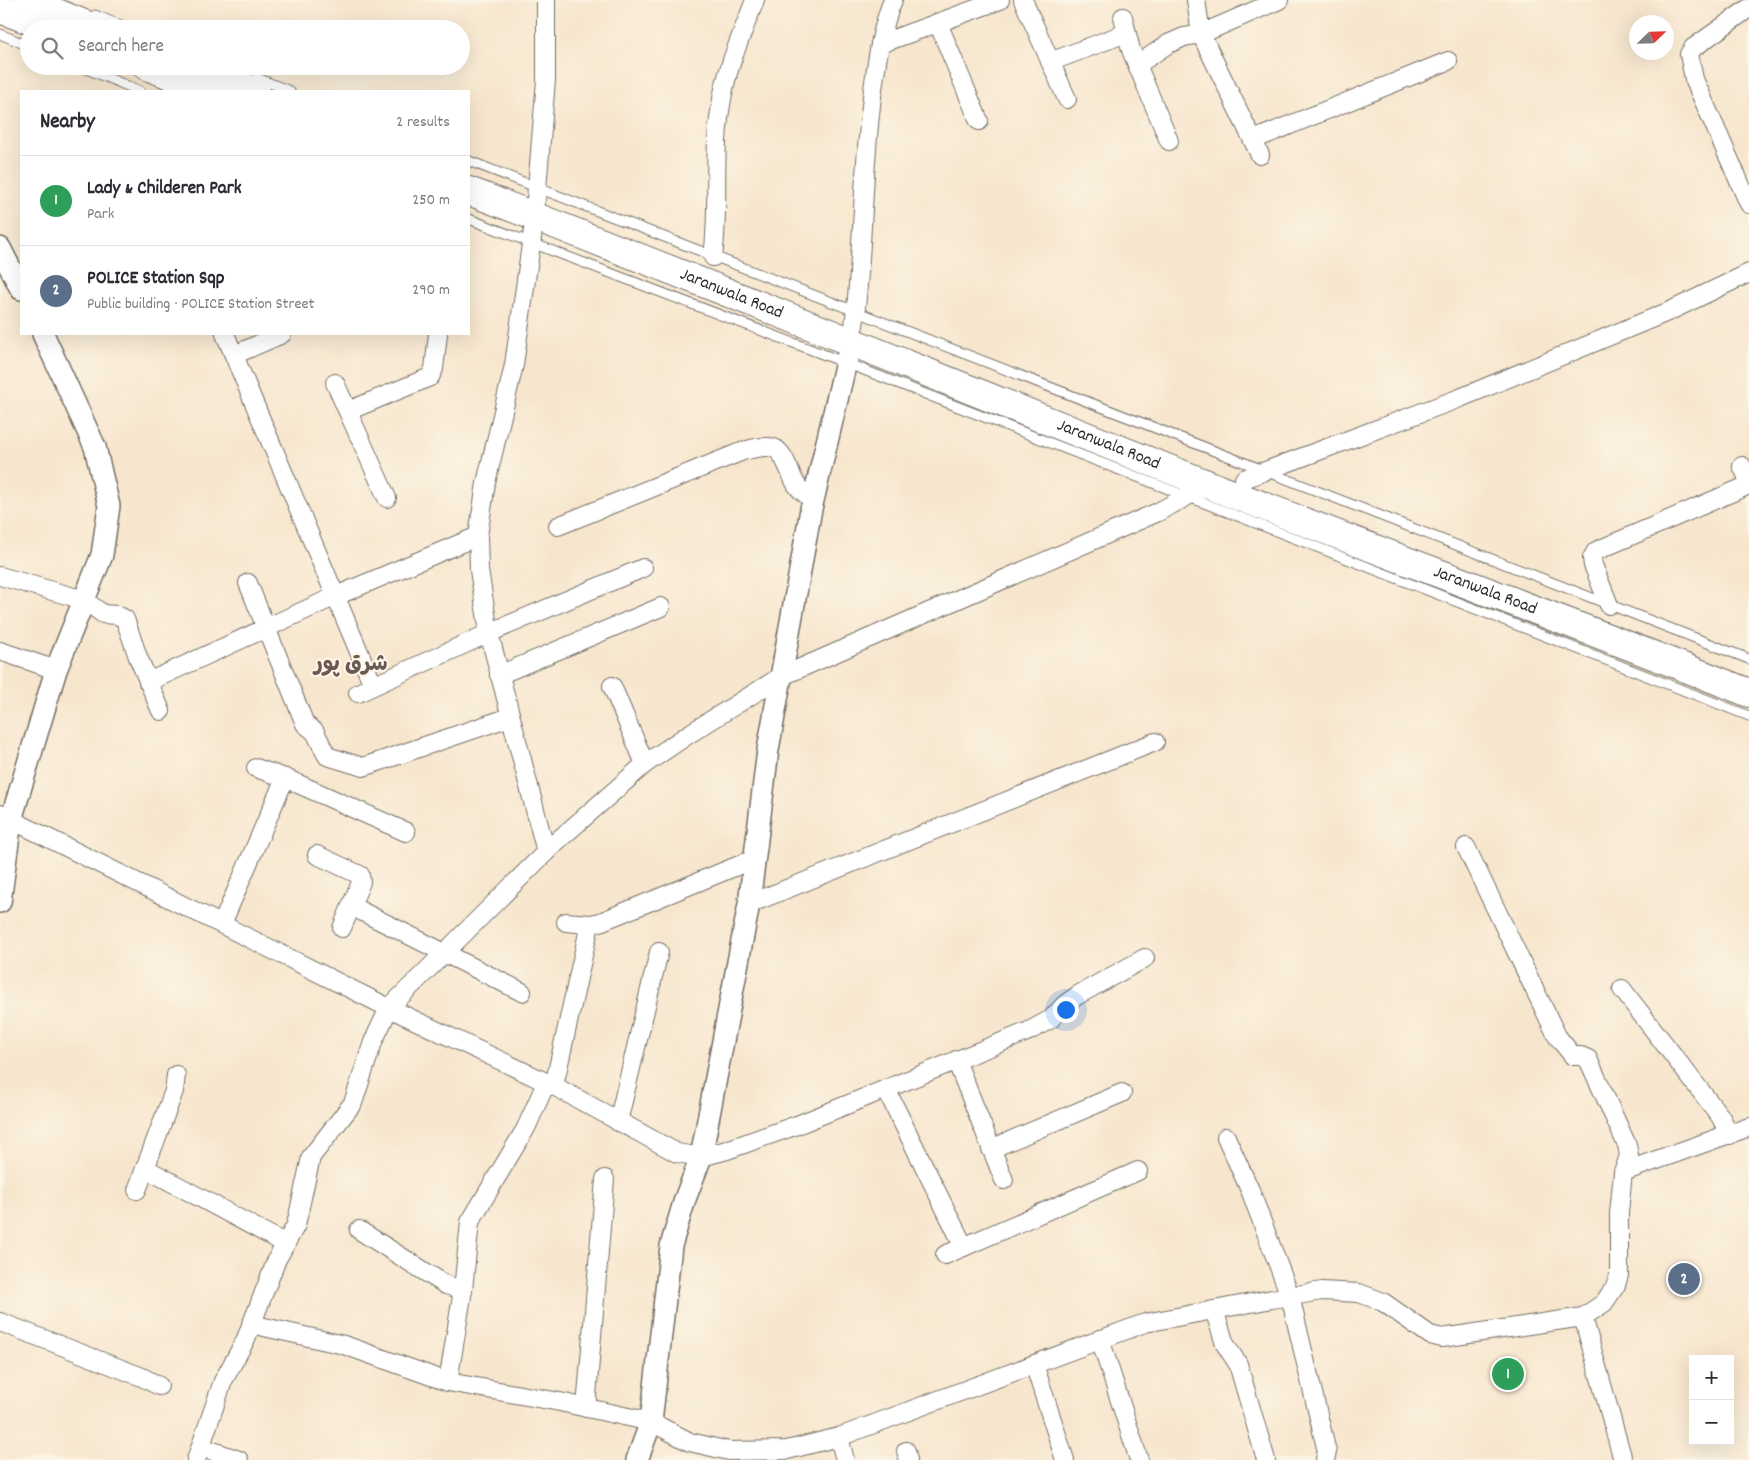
<!DOCTYPE html>
<meta charset="utf-8">
<style>
body{margin:0;font-family:Dekko,"Playpen Sans Arabic",sans-serif;background:#f7f7f7;color:#2b2b33}
.controls{position:absolute;right:15px;bottom:15px;display:grid;overflow:hidden;border-radius:0px;box-shadow:0 5px 20px #0002}
.controls button{width:45px;height:45px;display:grid;place-items:center;padding:0;border:0;border-bottom:1px solid #e1e1e2;background:#fff;color:#2b2b33;font:25px sans-serif}
.compass{position:absolute;left:1629px;top:15px;width:45px;height:45px;border-radius:50%;background:#fff;box-shadow:0 5px 20px #0002;rotate:67deg}
.you{position:absolute;left:1065px;top:1009px;width:18px;height:18px;margin:-12px;border:4px solid #fff;border-radius:50%;background:#1a73e8;box-shadow:0 0 0 8px #1a73e833}
.badge{display:grid;place-items:center;width:32px;height:32px;border-radius:50%;background:#b5179e;color:#fff;font-size:16px;font-weight:700}
.pin{position:absolute;translate:-50% -50%;border:2px solid #fff;box-shadow:0 1px 5px #0006}
.list{margin:0;padding:0;list-style:none}
h2{display:flex;justify-content:space-between;align-items:center;height:65px;margin:0;padding:0 20px;font-size:21px}
h2 small{font-size:16px;font-weight:400;color:#7c7c81}
.list li{display:grid;grid-template-columns:32px 1fr auto;gap:15px;align-items:center;box-sizing:border-box;height:90px;padding:0 20px;border-top:1px solid #e1e1e2}
.list b{display:block;font-size:19px;white-space:nowrap}
.list p{margin:0;font-size:16px;white-space:nowrap;color:#7c7c81}
.list em{font-size:16px;font-style:normal;color:#7c7c81}
.icon{flex:none;width:28px;height:28px;fill:none;stroke:currentColor;stroke-width:2;stroke-linecap:round;stroke-linejoin:round}
.map{position:relative;flex:none;width:1749px;height:1460px;overflow:hidden}
.search{position:absolute;background:#fff;box-shadow:0 5px 20px #0002;left:20px;top:20px;width:450px;height:55px;display:flex;align-items:center;gap:12px;box-sizing:border-box;padding:0 18px;border-radius:28px;color:#7c7c81;font-size:19px}
.panel{position:absolute;background:#fff;box-shadow:0 5px 20px #0002;left:20px;top:90px;width:450px;height:245px;border-radius:0px}
.map>svg:first-child{display:block}
</style>
<div class="map">
<svg width="1749" height="1460" viewBox="0 0 1749 1460">
<rect width="100%" height="100%" fill="#fcf5e5"/>
<filter id="ink" filterUnits="userSpaceOnUse"><feTurbulence type="fractalNoise" baseFrequency=".02" numOctaves="2"/><feDisplacementMap in="SourceGraphic" scale="10" xChannelSelector="R" yChannelSelector="G"/><feConvolveMatrix kernelMatrix="1 2 1 2 8 2 1 2 1" color-interpolation-filters="sRGB"/></filter>
<filter id="wash" filterUnits="userSpaceOnUse"><feTurbulence type="fractalNoise" baseFrequency=".0096" numOctaves="4" result="noise"/><feDisplacementMap in="SourceGraphic" scale="20" xChannelSelector="R" yChannelSelector="G"/><feGaussianBlur stdDeviation="1.12" result="paint"/><feColorMatrix in="noise" values="0 0 0 0 0 0 0 0 0 0 0 0 0 0 0 0 0 1.4 0 .05"/><feComposite in="paint" operator="in"/></filter>
<g filter="url(#wash)">
<rect width="100%" height="100%" fill="#f7e6ce"/>
</g>
<g filter="url(#ink)">
<g fill="none" stroke-linecap="round" stroke-linejoin="round">
<!-- service casing -->
<g stroke="#726c64" stroke-width="11">
<g id="service">
<polyline points="95,15 130,29"/>
<polyline points="0,34 29,46"/>
<polyline points="79,66 140,91"/>
<polyline points="257,78 290,91"/>
<polyline points="469,161 1749,659"/>
<polyline points="469,219 846,363 1749,716"/>
</g>
</g>
<!-- minor casing -->
<g stroke="#726c64" stroke-width="20">
<g id="minor">
<polyline points="1023,0 1067,99"/>
<polyline points="1196,0 1201,34 1260,155"/>
<polyline points="1749,8 1693,48 1689,54 1694,79 1749,204"/>
<polyline points="1123,17 1131,50 1169,141"/>
<polyline points="938,23 979,121"/>
<polyline points="880,44 1000,0"/>
<polyline points="1050,62 1126,33"/>
<polyline points="1137,65 1168,44 1184,37 1201,34 1279,0"/>
<polyline points="1253,140 1448,61"/>
<polyline points="536,200 546,80 546,0"/>
<polyline points="535,216 514,365 486,483 478,536 479,570 489,633 546,852"/>
<path d="M713,257C720,207 712,155 721,105C726,69 742,34 755,0"/>
<path d="M854,326C864,245 862,163 874,82C878,54 882,26 893,0"/>
<polyline points="225,334 373,685"/>
<polyline points="234,355 282,334"/>
<polyline points="335,383 387,498"/>
<polyline points="348,411 430,377 434,369 438,334"/>
<polyline points="1742,466 1749,481"/>
<polyline points="1244,479 1460,398 1670,311 1749,273"/>
<path d="M558,526L743,451C752,449 764,445 774,448C786,453 790,477 798,487C802,492 808,496 813,500"/>
<polyline points="0,576 84,600 103,614 117,615 125,619 138,657 161,711"/>
<polyline points="248,583 305,724 315,732 327,756 363,767 510,717"/>
<polyline points="1609,605 1593,565 1592,558 1596,551 1749,485"/>
<polyline points="0,651 56,670"/>
<polyline points="499,675 661,607"/>
<polyline points="148,682 336,596 478,536"/>
<polyline points="612,686 645,764"/>
<polyline points="358,693 489,633 643,568"/>
<polyline points="256,768 285,778 406,832"/>
<polyline points="0,814 389,1008 554,1086 677,1153 701,1157 727,1150 797,1125 1029,1031 1051,1019 1064,1005 1078,995 1145,958"/>
<polyline points="317,855 360,875 361,882 342,928"/>
<polyline points="749,904 1155,742"/>
<polyline points="351,906 522,992"/>
<polyline points="566,922 590,924 600,922 754,859"/>
<polyline points="222,924 285,778"/>
<polyline points="1622,989 1720,1116 1730,1135"/>
<polyline points="956,1060 1004,1180"/>
<polyline points="554,1086 590,924"/>
<polyline points="886,1089 964,1247"/>
<polyline points="618,1122 659,952"/>
<polyline points="1226,1137 1250,1190 1290,1296 1327,1452 1325,1460"/>
<polyline points="991,1149 1122,1093"/>
<polyline points="145,1168 286,1244"/>
<polyline points="1623,1172 1749,1127"/>
<polyline points="137,1190 174,1091 176,1075"/>
<polyline points="359,1230 446,1285 463,1290"/>
<polyline points="945,1255 1138,1171"/>
<polyline points="1214,1310 1225,1344 1238,1364 1266,1460"/>
<polyline points="1583,1317 1623,1460"/>
<polyline points="0,1322 142,1377 159,1386"/>
<polyline points="251,1324 344,1345 448,1382 560,1402 651,1422 690,1442 729,1451 787,1450 839,1437 1145,1323 1272,1299 1322,1291 1359,1293 1383,1302 1430,1335 1442,1338 1583,1317 1604,1303 1616,1285 1619,1275 1619,1213 1623,1172 1629,1156 1627,1145 1588,1059 1581,1056 1573,1056 1557,1036 1466,847"/>
<polyline points="1100,1339 1139,1460"/>
<polyline points="1034,1364 1065,1460"/>
<polyline points="448,1382 463,1290 470,1222 526,1128 546,1083"/>
<polyline points="586,1408 605,1179"/>
<polyline points="839,1437 845,1460"/>
<polyline points="201,1447 239,1460"/>
<polyline points="906,1451 908,1460"/>
<polyline points="196,1460 223,1381 245,1341 277,1259 296,1225 311,1157 353,1103 373,1042 389,1008 555,843 645,764 689,734 780,677 1158,512 1208,485"/>
</g>
</g>
<!-- tertiary casing -->
<g stroke="#726c64" stroke-width="24">
<g id="tertiary">
<polyline points="0,248 21,289"/>
<polyline points="0,902 11,820 56,670 102,555 109,506 95,447 43,334"/>
<polyline points="637,1460 651,1422 671,1246 685,1199 701,1157 749,904 768,750 811,509 851,341"/>
</g>
</g>
<!-- primary casing -->
<g stroke="#726c64" stroke-width="30">
<g id="primary">
<polyline points="25,0 96,29"/>
<polyline points="0,9 45,26"/>
<polyline points="147,66 211,91"/>
<polyline points="192,66 256,91"/>
<path id="s1" d="M469,191C716,286 961,387 1207,484C1387,555 1569,621 1749,693"/>
</g>
</g>
<!-- service -->
<use href="#service" stroke="#fff" stroke-width="9"/>
<!-- minor -->
<use href="#minor" stroke="#fff" stroke-width="18"/>
<!-- tertiary -->
<use href="#tertiary" stroke="#fff" stroke-width="21"/>
<!-- primary -->
<use href="#primary" stroke="#fff" stroke-width="28"/>
</g>
</g>
<g text-anchor="middle" dominant-baseline="central" stroke-width="4" stroke-linejoin="round" paint-order="stroke">
<!-- street labels -->
<g font-size="18" fill="#2b2b2b" stroke="#fcf5e5">
<text stroke="none"><textPath href="#s1" startOffset="282">Jaranwala Road</textPath></text>
<text stroke="none"><textPath href="#s1" startOffset="688">Jaranwala Road</textPath></text>
<text stroke="none"><textPath href="#s1" startOffset="1092">Jaranwala Road</textPath></text>
</g>
<!-- district labels -->
<g font-size="22" font-weight="bold" fill="#6a5854" stroke="#fcf5e5">
<text x="351" y="665">شرق پور</text>
</g>
</g>
</svg>
<div class="controls">
<button>+</button>
<button>−</button>
</div>
<svg class="compass" viewBox="-18 -18 36 36"><path d="M0-13l5 13h-10z" fill="#e53935"/><path d="M0 13l5-13h-10z" fill="#7c7c81"/></svg>
<div class="you"></div>
<div class="pin badge" style="left:1508px;top:1374px;background:#2e9e5b">1</div>
<div class="pin badge" style="left:1684px;top:1279px;background:#5c6f8a">2</div>
<div class="search"><svg class="icon" aria-label="search" viewBox="0 0 24 24"><circle cx="10" cy="10" r="6"/><path d="M15 15l6 6"/></svg>Search here</div>
<section class="panel">
<h2>Nearby<small>2 results</small></h2>
<ul class="list">
<li><span class="badge" style="background:#2e9e5b">1</span><div><b>Lady &amp; Childeren Park</b><p>Park</p></div><em>250 m</em></li>
<li><span class="badge" style="background:#5c6f8a">2</span><div><b>POLICE Station Sqp</b><p>Public building · POLICE Station Street</p></div><em>290 m</em></li>
</ul>
</section>
</div>
